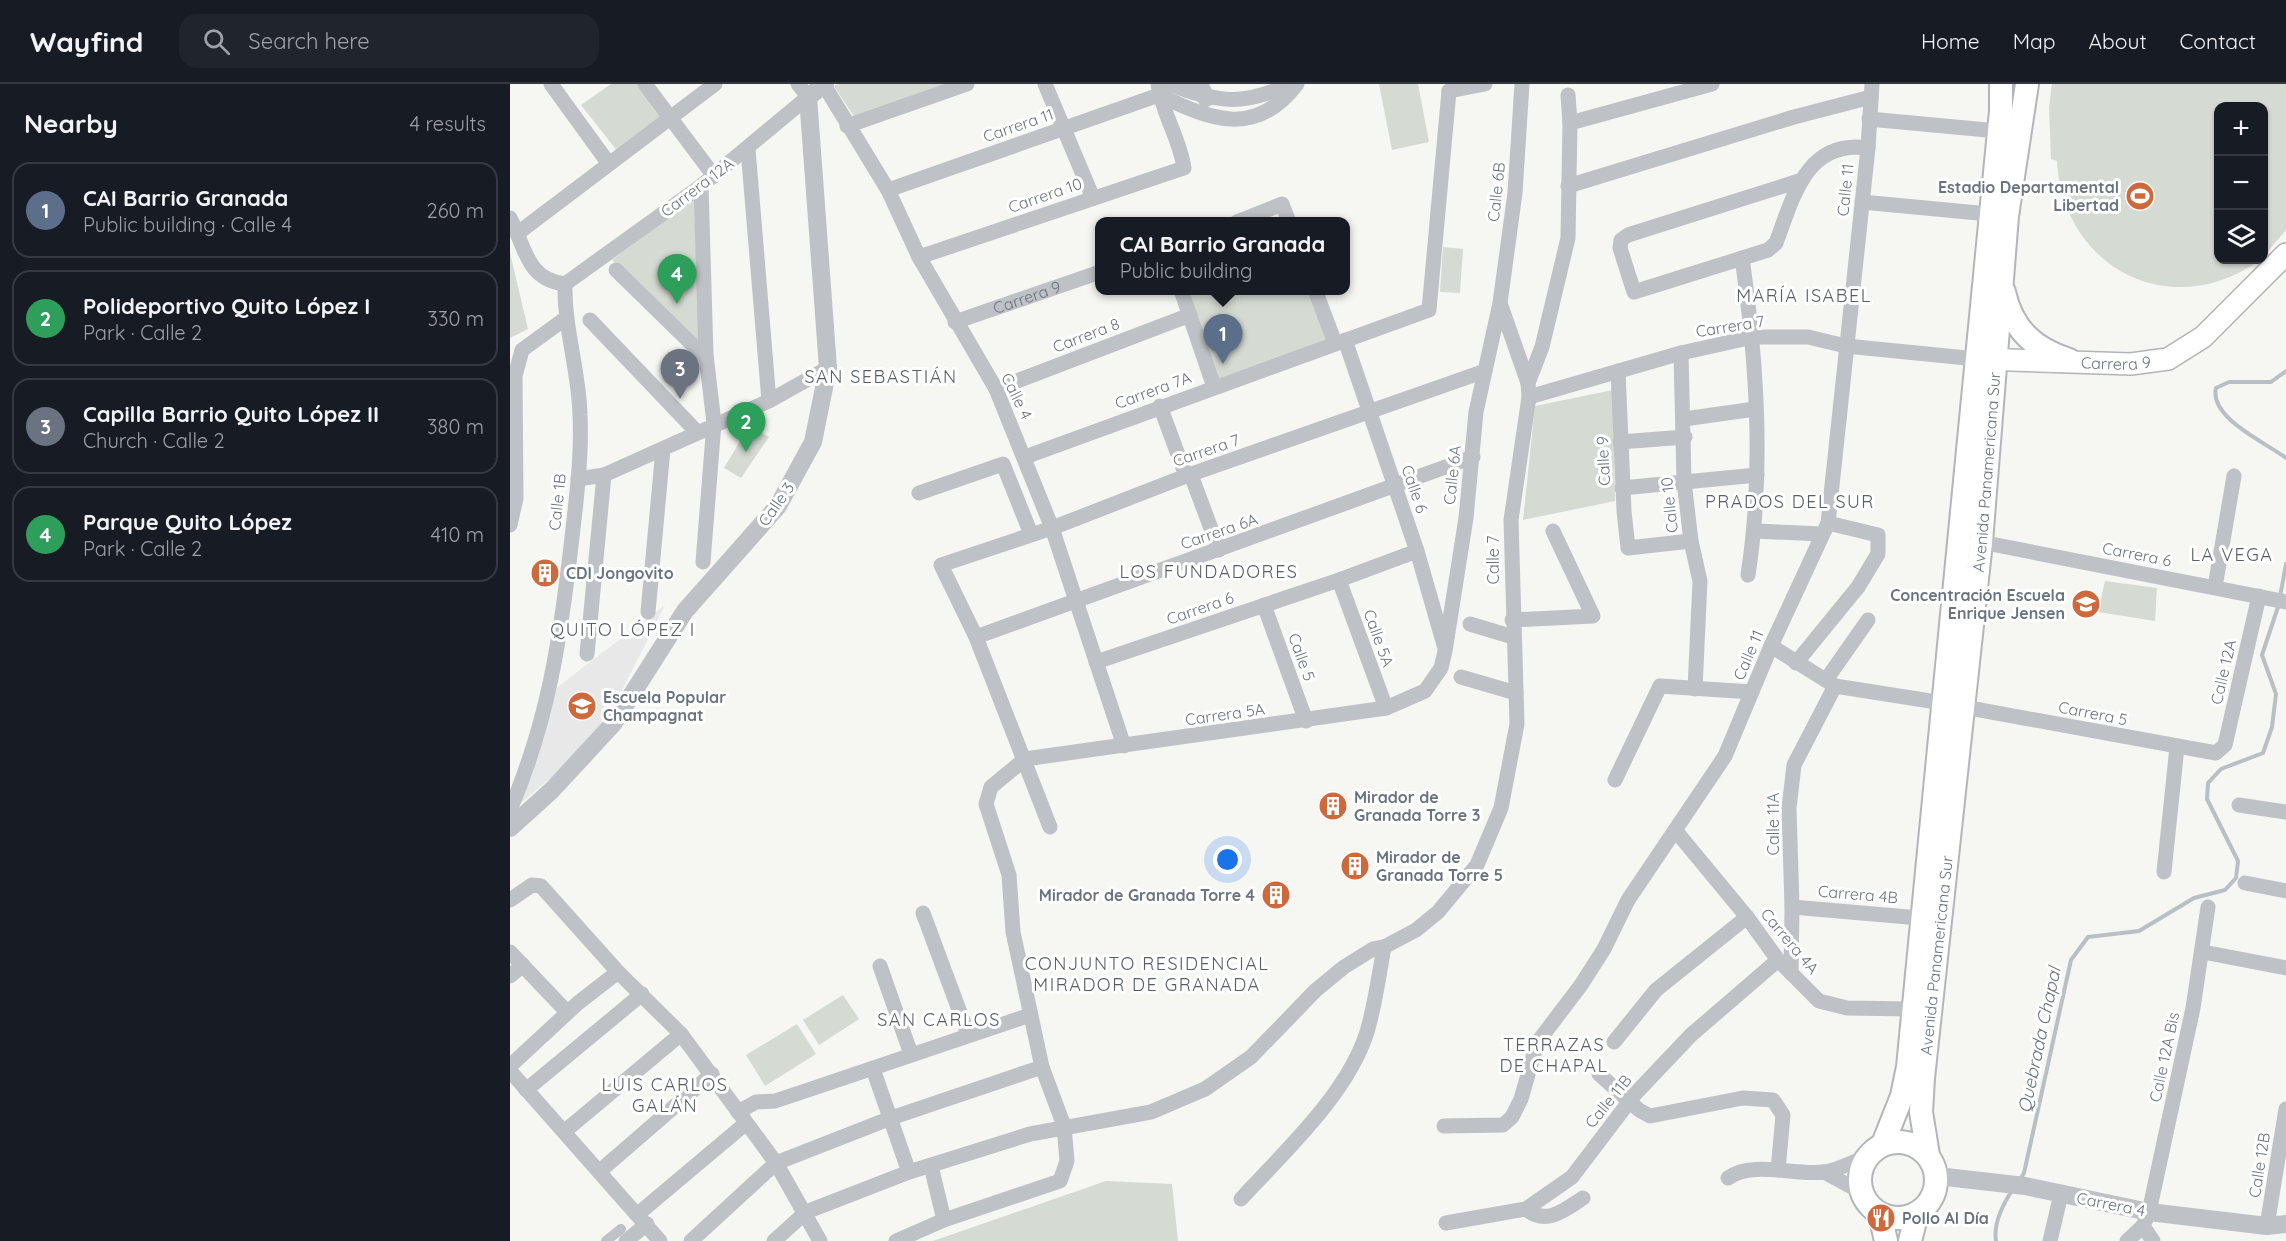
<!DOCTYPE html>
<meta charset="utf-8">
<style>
body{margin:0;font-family:Quicksand,sans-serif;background:#20242c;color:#f1f3f6}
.controls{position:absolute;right:18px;top:18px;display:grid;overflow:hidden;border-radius:12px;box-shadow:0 2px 4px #0004}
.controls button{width:54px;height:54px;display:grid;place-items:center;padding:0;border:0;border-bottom:2px solid #363941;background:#171b24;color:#f1f3f6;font:30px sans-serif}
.you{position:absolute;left:718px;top:776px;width:21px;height:21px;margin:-15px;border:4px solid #fff;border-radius:50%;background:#1a73e8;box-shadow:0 0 0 9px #1a73e833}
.badge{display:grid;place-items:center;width:39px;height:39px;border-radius:50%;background:#ce693c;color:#fff;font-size:20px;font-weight:700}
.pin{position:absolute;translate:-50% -50px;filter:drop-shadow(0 2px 3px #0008)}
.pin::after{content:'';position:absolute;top:32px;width:21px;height:18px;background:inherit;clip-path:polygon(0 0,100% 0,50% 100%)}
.popup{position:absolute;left:585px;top:133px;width:255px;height:78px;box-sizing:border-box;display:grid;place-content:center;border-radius:12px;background:#171b24;filter:drop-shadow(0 2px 4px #0005);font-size:20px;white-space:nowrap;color:#9ea1a6}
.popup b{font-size:22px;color:#f1f3f6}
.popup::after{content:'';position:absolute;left:50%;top:100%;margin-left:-12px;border:12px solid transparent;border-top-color:#171b24}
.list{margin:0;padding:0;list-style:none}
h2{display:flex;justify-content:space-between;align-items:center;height:78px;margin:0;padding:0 24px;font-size:26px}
h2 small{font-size:20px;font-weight:400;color:#9ea1a6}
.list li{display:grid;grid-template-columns:39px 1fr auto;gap:18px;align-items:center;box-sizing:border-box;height:96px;margin:0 12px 12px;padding:0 12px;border:2px solid #363941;border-radius:18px}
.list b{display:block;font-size:22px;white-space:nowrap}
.list p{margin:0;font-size:20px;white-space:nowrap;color:#9ea1a6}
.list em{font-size:20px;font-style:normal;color:#9ea1a6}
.icon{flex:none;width:33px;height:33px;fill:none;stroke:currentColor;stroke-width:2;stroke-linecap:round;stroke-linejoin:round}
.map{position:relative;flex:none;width:1776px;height:1157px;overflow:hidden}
header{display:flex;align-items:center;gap:36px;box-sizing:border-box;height:84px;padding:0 30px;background:#171b24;border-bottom:2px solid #363941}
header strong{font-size:28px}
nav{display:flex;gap:33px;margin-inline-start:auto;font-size:21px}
.search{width:420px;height:54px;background:#20242c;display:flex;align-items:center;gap:15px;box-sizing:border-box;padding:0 21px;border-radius:18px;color:#9ea1a6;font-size:22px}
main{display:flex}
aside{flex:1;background:#171b24}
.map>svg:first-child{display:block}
</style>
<header>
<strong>Wayfind</strong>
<div class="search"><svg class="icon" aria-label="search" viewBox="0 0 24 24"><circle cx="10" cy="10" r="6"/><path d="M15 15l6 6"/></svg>Search here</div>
<nav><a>Home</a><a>Map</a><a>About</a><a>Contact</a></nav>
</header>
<main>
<aside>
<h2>Nearby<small>4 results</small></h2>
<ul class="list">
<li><span class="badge" style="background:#5c6f8a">1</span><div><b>CAI Barrio Granada</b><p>Public building · Calle 4</p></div><em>260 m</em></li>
<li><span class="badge" style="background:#2e9e5b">2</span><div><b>Polideportivo Quito López I</b><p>Park · Calle 2</p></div><em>330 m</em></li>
<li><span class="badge" style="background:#6b7280">3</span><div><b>Capilla Barrio Quito López II</b><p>Church · Calle 2</p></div><em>380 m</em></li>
<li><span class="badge" style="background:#2e9e5b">4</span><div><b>Parque Quito López</b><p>Park · Calle 2</p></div><em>410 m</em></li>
</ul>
</aside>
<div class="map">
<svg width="1776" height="1157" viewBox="0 0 1776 1157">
<rect width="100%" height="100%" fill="#f6f6f3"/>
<!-- built -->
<polygon fill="#e7e8e7" points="155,521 96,638 43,692 6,723 45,605"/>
<!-- green -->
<g fill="#d5dad3">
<polygon points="101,0 128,0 154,33 108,68 71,21"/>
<polygon points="328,0 439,0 347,37 324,2"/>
<polygon points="869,0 908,0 919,58 882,66"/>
<path d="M1542,0H1776V146L1754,172V22H1708V176H1750C1661,240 1553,184 1547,77L1541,75L1539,23Z"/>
<polygon points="184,114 190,263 102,176"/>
<polygon points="933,163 953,165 950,209 930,208"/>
<polygon points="0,169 18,245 0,254"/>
<polygon points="677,207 810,207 826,252 707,297"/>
<polygon points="1103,306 1105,417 1013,436 1025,322"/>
<polygon points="239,342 259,353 231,394 214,384"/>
<polygon points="1595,497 1647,504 1645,537 1588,528"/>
<polygon points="333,911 349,935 309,961 293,936"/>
<polygon points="287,940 306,970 255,1002 236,971"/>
<polygon points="596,1097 662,1100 668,1157 423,1157"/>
</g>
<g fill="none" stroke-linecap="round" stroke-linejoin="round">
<!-- stream -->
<g stroke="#b8c0c5" stroke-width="4">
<path d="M1776,287L1761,298H1719L1706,304C1699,334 1755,358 1776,374"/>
<polyline points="1770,513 1776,480"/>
<polyline points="1509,1097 1514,1089 1561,876 1578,853 1629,847 1684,814 1715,806 1726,794 1728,777 1697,715 1698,699 1711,685 1753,669 1762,643 1766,610 1752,571 1769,520"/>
<path d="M1486,1157C1483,1139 1493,1120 1503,1105"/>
</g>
<!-- secondary casing -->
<g stroke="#b1b5b9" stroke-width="24">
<g id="secondary">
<path id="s2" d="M1470,275L1621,280L1658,275L1693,253L1776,170"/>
</g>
</g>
<!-- primary casing -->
<g stroke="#b2b5b9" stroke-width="26">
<g id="primary">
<path d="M1494,208C1502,245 1524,265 1559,276"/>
<circle cx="1388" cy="1096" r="38"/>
<polyline points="1373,1060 1392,1012 1398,983 1491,27 1491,0"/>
<path id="s3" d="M1418,1071L1411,1028L1413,994L1471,458L1497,132L1517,0"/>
<polyline points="1370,1130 1376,1157"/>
<polyline points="1400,1157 1407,1129"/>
</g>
</g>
<!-- pedestrian -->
<polyline stroke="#bec1c5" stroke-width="10" points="96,1157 111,1145"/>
<!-- minor -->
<g stroke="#bec1c5" stroke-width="15">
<polyline points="41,0 99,80"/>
<polyline points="135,0 204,92"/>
<polyline points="535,0 583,114"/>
<path d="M659,0C707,18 732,23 780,0"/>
<polyline points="314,1 378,106 409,173 486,305 542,444 614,662"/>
<polyline points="939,7 975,0"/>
<polyline points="1359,35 1488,47"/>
<polyline points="1060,39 1202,0"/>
<polyline points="337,42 457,0"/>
<polyline points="238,65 259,317"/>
<path d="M1289,97L1118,151L1111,156L1110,164L1124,208L1258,166L1266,159C1283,114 1296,55 1358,64"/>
<polyline points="191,102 196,271 204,339 193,478"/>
<polyline points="1058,102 1284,33 1361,13"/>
<path d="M378,106L649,11C701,36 746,54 787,0"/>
<polyline points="1352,118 1479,130"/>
<path d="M0,134C16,164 16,195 55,200"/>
<polyline points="727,138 772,120 779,138"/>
<polyline points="8,149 205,0"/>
<path d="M409,173L674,84C670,55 652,29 648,0"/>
<path d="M1232,174C1247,279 1254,387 1238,491"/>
<polyline points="106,186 196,274"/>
<polyline points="55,200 191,102 298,13 288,0"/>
<polyline points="671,206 704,303"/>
<polyline points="805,206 825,259"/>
<polyline points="80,236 186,347"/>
<path id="s1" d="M445,238L590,188"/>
<polyline points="835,256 907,467 934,561"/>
<polyline points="1171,269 1174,397 1181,457 1190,497 1185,605"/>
<polyline points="1108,287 1114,427 1118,464 1181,457"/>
<polyline points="1018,299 1032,263 1058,154 1060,39 1058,11"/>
<polyline points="486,305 680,231"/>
<polyline points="1019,313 1171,269 1243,253 1298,253 1336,262 1467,275"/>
<polyline points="650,322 676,392"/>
<polyline points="1174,335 1245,325"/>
<polyline points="1110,358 1175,353"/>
<polyline points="515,373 919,226 939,7"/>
<polyline points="681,391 709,466"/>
<polyline points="68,395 94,391 259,317 318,284"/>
<polyline points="1112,404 1247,391"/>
<polyline points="409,409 493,380 521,450"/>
<polyline points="0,441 6,414 5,292 12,266 56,234"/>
<polyline points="1245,447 1312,450"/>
<polyline points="1471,458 1776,518"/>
<polyline points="829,496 876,624"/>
<polyline points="1705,503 1724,392"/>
<polyline points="754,521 796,637"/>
<polyline points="138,528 153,365"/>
<polyline points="1002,536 1083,532 1043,447"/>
<polyline points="960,540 1003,553"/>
<polyline points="466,553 963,373"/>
<polyline points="1261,562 1325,602 1433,619"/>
<polyline points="77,570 94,391"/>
<polyline points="586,578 829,496 907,467"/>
<polyline points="1286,579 1348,503 1368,470 1368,451 1318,439"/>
<polyline points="951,593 1006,609"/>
<polyline points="1316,596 1358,536"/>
<polyline points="1454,623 1706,669 1715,661 1749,512"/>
<polyline points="1105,696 1150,602 1242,608"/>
<polyline points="1729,721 1776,728"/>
<path d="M0,726C38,637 50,557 61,462C66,418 72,374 70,331C69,286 54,245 55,200"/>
<polyline points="540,743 466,553 431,481 542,444 676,392 975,287"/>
<polyline points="1165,746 1237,833 1268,876 1309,917 1337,924 1401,925"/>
<polyline points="1654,788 1667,663"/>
<polyline points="1735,799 1776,807"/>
<polyline points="0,816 22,801 31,802 108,888 171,950 266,1079 310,1157"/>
<polyline points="1282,823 1410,834"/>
<polyline points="413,829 458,950"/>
<polyline points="0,868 57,928"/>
<polyline points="1693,868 1776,884"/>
<polyline points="370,882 401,970"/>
<polyline points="1281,889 1282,823 1279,724 1284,681 1325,602"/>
<polyline points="0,892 13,881"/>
<polyline points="1104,958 1146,906 1237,833"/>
<polyline points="0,982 68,919 108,888"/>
<polyline points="363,985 399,1088"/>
<polyline points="0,987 150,1157"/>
<polyline points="1089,990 1129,1026 1140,1032 1233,1014 1263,1016 1273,1031 1268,1086"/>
<polyline points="16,1006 132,910"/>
<polyline points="228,1028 246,1018 265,1017 304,1004 520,931"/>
<polyline points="934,1042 993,1041 1002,1033 1011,1015 1027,959 1071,901 1094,865 1118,816 1215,672 1261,562 1318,439 1358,64 1362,0"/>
<polyline points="55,1047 171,950"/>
<polyline points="421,1082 434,1136"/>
<polyline points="90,1087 202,990"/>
<polyline points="1314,1088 1351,1108"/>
<path d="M1218,1094C1241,1076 1287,1092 1314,1088C1329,1086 1344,1077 1358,1072"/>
<path d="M731,1115C774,1068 837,1011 857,948C865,921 869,891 874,863"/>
<path d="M1016,1125C1036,1142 1055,1126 1073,1114"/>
<polyline points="128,1130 235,1040"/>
<polyline points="936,1139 1016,1125 1062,1093 1125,1010 1181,951 1268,876"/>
<polyline points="1757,1142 1776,1025"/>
<polyline points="116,1157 137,1140"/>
<polyline points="181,1157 266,1079 381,1034 532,983"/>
<polyline points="264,1157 296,1128 399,1088 520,1050 641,1028 695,1005 741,973 806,906 834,883 863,865 874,863 906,846 928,828 967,781 991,724 1007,640 1001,436 1019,313 1018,299 990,219"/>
<polyline points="386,1157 434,1136 550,1097 557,1077 554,1042 532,983 503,848 499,791 476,720 481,703 515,675 876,624 915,607 931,584 935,567 956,434 966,328 990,219 1005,109 1012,0"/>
<polyline points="1540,1157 1551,1110"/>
<polyline points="1617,1157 1633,1142"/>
<polyline points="1643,1157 1633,1142 1639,1128 1683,924 1698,823"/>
</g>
<!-- tertiary -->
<g stroke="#bec1c5" stroke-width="18">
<polyline points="689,0 696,14"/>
<polyline points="0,744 42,706 103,640 175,527 268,422 303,358 318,284 298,13 315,0"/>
<polyline points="1427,1092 1515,1102 1639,1128 1757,1142 1776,1140"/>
</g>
<!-- secondary -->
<use href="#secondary" stroke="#fff" stroke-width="21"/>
<!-- primary -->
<use href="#primary" stroke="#fff" stroke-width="22"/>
</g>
<!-- icons -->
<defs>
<g id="stadium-disc" transform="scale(1.5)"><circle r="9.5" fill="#ce693c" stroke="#fff"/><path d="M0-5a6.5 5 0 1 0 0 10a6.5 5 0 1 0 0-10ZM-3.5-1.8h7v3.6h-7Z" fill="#fff"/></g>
<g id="building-disc" transform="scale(1.5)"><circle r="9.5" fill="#ce693c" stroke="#fff"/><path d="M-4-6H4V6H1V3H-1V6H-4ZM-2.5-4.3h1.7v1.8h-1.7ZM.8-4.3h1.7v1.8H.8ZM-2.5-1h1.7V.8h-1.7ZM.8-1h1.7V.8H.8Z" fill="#fff"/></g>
<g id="school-disc" transform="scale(1.5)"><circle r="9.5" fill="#ce693c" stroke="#fff"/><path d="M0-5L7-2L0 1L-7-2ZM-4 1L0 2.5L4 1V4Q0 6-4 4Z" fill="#fff"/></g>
<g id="restaurant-disc" transform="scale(1.5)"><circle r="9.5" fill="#ce693c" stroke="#fff"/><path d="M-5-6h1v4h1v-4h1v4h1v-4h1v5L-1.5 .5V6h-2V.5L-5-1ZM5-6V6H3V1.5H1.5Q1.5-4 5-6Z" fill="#fff"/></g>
</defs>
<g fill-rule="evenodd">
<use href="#stadium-disc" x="1630" y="112"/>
<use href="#building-disc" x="35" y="489"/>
<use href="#school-disc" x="1576" y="520"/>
<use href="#school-disc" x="72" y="622"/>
<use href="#building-disc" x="823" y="722"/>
<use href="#building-disc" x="845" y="782"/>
<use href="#building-disc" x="766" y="811"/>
<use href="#restaurant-disc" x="1371" y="1134"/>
</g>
<g text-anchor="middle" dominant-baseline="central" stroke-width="6" stroke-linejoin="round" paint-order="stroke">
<!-- street labels -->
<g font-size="16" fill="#697481" stroke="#fff">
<text transform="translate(508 41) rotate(-19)">Carrera 11</text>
<text transform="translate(187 103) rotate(-37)">Carrera 12A</text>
<text transform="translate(1335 106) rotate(-84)">Calle 11</text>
<text transform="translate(986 108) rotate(-84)">Calle 6B</text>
<text transform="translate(535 111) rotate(-19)">Carrera 10</text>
<text stroke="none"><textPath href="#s1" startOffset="76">Carrera 9</textPath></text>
<text transform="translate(1220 242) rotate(-9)">Carrera 7</text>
<text transform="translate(576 251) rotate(-21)">Carrera 8</text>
<text stroke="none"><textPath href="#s2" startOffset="136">Carrera 9</textPath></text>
<text transform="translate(643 306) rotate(-20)">Carrera 7A</text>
<text transform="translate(507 312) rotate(64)">Calle 4</text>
<text transform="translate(696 366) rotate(-19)">Carrera 7</text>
<text transform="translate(1093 377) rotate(-93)">Calle 9</text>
<text stroke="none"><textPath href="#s3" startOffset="687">Avenida Panamericana Sur</textPath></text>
<text transform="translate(942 391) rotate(-84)">Calle 6A</text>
<text transform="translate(905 405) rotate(71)">Calle 6</text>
<text transform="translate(47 418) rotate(-84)">Calle 1B</text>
<text transform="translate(266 420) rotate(-55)">Calle 3</text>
<text transform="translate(1159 421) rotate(-96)">Calle 10</text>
<text transform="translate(709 447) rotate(-19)">Carrera 6A</text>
<text transform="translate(1627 470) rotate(11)">Carrera 6</text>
<text transform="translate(983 476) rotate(-90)">Calle 7</text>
<text transform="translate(690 524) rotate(-19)">Carrera 6</text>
<text transform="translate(869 554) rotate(70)">Calle 5A</text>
<text transform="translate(1238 571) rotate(-67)">Calle 11</text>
<text transform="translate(792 573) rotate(70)">Calle 5</text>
<text transform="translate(1713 588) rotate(-77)">Calle 12A</text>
<text transform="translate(1583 629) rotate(11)">Carrera 5</text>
<text transform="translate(715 630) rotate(-8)">Carrera 5A</text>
<text transform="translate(1263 740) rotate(-90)">Calle 11A</text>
<text transform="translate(1348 810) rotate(5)">Carrera 4B</text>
<text transform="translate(1280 857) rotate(50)">Carrera 4A</text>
<text stroke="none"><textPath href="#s3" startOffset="201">Avenida Panamericana Sur</textPath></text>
<text transform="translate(1654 973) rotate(-78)">Calle 12A Bis</text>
<text transform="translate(1098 1017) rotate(-51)">Calle 11B</text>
<text transform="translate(1749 1081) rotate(-81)">Calle 12B</text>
<text transform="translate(1601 1120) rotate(11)">Carrera 4</text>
</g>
<!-- poi labels -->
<g font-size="16" font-weight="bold" fill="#697481" stroke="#fff" text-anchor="start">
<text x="1609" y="103" text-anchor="end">Estadio Departamental<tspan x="1609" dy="18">Libertad</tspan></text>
<text x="56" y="489">CDI Jongovito</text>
<text x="1555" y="511" text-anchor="end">Concentración Escuela<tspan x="1555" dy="18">Enrique Jensen</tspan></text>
<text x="93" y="613">Escuela Popular<tspan x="93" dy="18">Champagnat</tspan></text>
<text x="844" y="713">Mirador de<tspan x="844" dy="18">Granada Torre 3</tspan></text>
<text x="866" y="773">Mirador de<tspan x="866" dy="18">Granada Torre 5</tspan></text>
<text x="745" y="811" text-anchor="end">Mirador de Granada Torre 4</text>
<text x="1392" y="1134">Pollo Al Día</text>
</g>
<!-- neighbourhood labels -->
<g font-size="18" letter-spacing="1.5" fill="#565e67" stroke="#fff">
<text x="1294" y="211">MARÍA ISABEL</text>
<text x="371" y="292">SAN SEBASTIÁN</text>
<text x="1280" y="417">PRADOS DEL SUR</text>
<text x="1722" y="470">LA VEGA</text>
<text x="699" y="487">LOS FUNDADORES</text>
<text x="113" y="545">QUITO LÓPEZ I</text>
<text x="637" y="879">CONJUNTO RESIDENCIAL<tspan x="637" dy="21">MIRADOR DE GRANADA</tspan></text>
<text x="429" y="935">SAN CARLOS</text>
<text x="1044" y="960">TERRAZAS<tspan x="1044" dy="21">DE CHAPAL</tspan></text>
<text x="155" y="1000">LUIS CARLOS<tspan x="155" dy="21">GALÁN</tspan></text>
</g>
<!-- water labels -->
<g font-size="18" font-style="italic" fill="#65747d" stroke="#fff">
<text transform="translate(1529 956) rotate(-78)">Quebrada Chapal</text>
</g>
</g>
</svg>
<div class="controls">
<button>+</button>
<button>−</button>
<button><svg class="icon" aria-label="layers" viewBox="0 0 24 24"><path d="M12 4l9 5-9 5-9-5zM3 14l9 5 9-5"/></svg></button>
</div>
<div class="you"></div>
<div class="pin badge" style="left:713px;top:280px;background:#5c6f8a">1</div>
<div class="popup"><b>CAI Barrio Granada</b>Public building</div>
<div class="pin badge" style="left:236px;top:368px;background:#2e9e5b">2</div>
<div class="pin badge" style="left:170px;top:315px;background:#6b7280">3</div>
<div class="pin badge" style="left:167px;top:220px;background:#2e9e5b">4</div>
</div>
</main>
